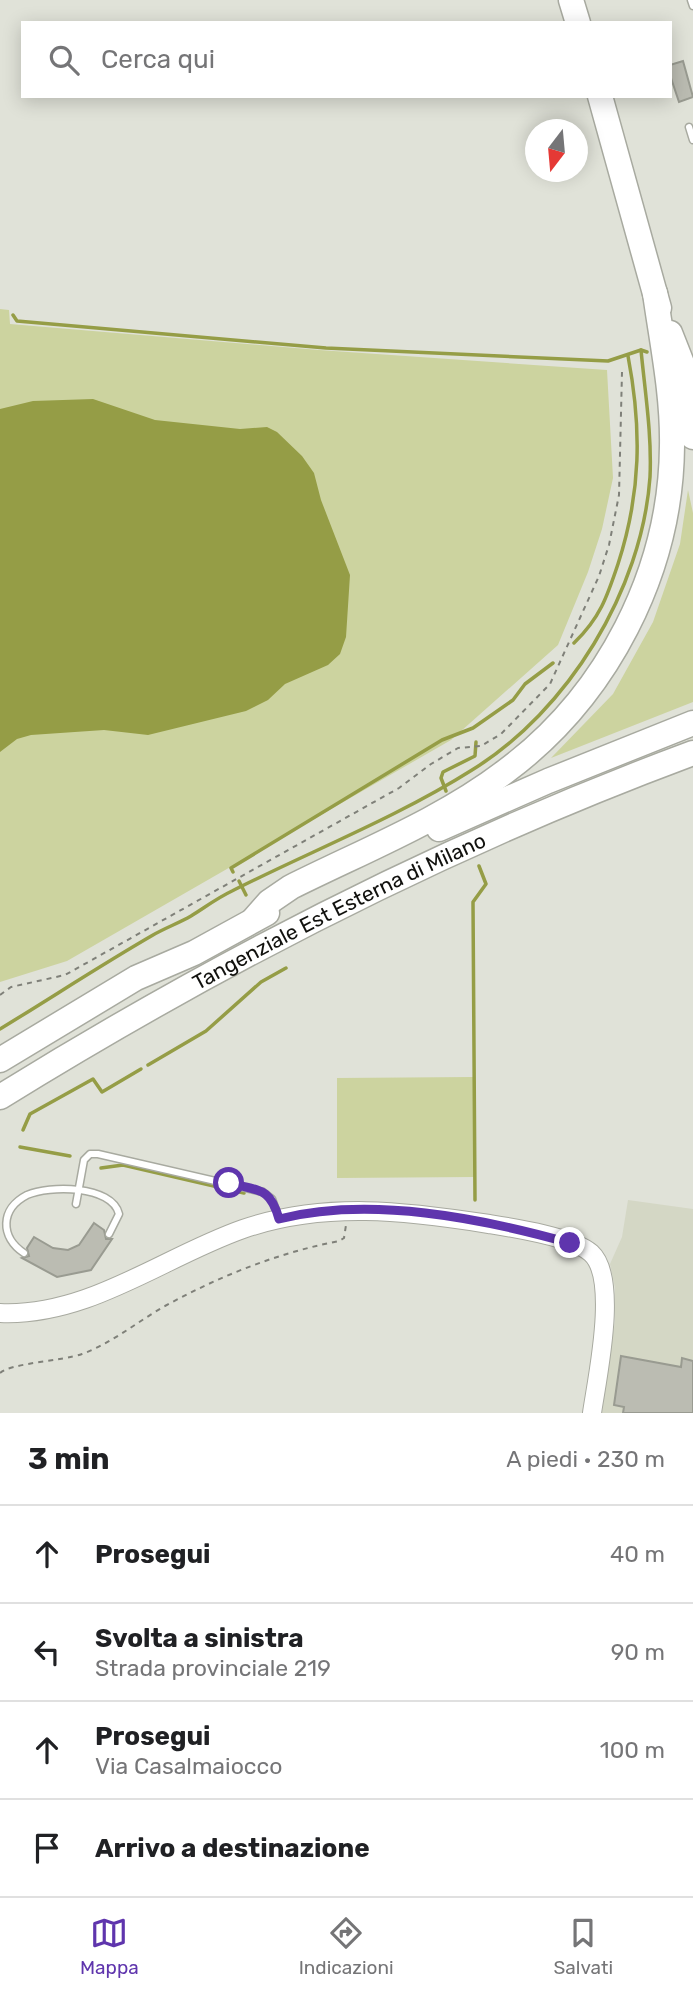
<!DOCTYPE html>
<html lang="it">
<meta charset="utf-8">
<style>
body{margin:0;font-family:Rubik,sans-serif;background:#f6f6f6;color:#202124}
.compass{position:absolute;left:525px;top:119px;width:63px;height:63px;border-radius:50%;background:#fff;box-shadow:0 4px 18px #0003;rotate:196deg}
.stop{position:absolute;width:21px;height:21px;margin:-16px;border:5px solid #5f35ad;border-radius:50%;background:#fff}
.stop.end{background:#5f35ad;border-color:#fff;box-shadow:0 2px 7px #0008}
.list{margin:0;padding:0;list-style:none}
h2{display:flex;justify-content:space-between;align-items:center;height:91px;margin:0;padding:0 28px;font-size:30px}
h2 small{font-size:23px;font-weight:400;color:#757577}
.list li{display:grid;grid-template-columns:46px 1fr auto;gap:21px;align-items:center;box-sizing:border-box;height:98px;padding:0 28px;border-top:2px solid #e0e0e0}
.list b{display:block;font-size:26px;white-space:nowrap}
.list p{margin:0;font-size:23px;white-space:nowrap;color:#757577}
.list em{font-size:23px;font-style:normal;color:#757577}
.icon{flex:none;width:38px;height:38px;fill:none;stroke:currentColor;stroke-width:2;stroke-linecap:round;stroke-linejoin:round}
.map{position:relative;flex:none;width:693px;height:1413px;overflow:hidden}
.search{position:absolute;background:#fff;box-shadow:0 4px 18px #0003;left:21px;right:21px;top:21px;height:77px;display:flex;align-items:center;gap:18px;box-sizing:border-box;padding:0 24px;border-radius:0px;color:#757577;font-size:26px}
.sheet{height:483px;background:#fff}
nav{display:flex;justify-content:space-around;align-items:center;box-sizing:border-box;height:98px;border-top:2px solid #e0e0e0;background:#fff;font-size:19px;color:#757577}
nav a{display:grid;justify-items:center;gap:4px}
nav .on{color:#5f35ad}
.map>svg:first-child{display:block}
</style>
<div class="map">
<svg width="693" height="1413" viewBox="0 0 693 1413">
<rect width="100%" height="100%" fill="#e0e2d8"/>
<!-- built -->
<polygon fill="#d4d7c5" points="628,1200 693,1209 693,1413 602,1413 615,1321 615,1288 610,1264 622,1237"/>
<!-- green -->
<g fill="#ccd39f">
<polygon points="0,309 9,310 10,324 319,350 607,370 613,478 602,529 588,572 558,645 451,740 67,961 0,982"/>
<polygon points="688,490 693,513 693,702 551,758 613,694 653,622 680,544"/>
<polygon points="473,1077 474,1177 337,1178 337,1078"/>
</g>
<!-- water -->
<polygon fill="#959d46" points="93,399 155,420 240,429 267,427 277,432 302,456 314,473 321,500 350,575 346,637 340,654 328,665 285,684 268,700 246,711 148,735 104,730 31,735 17,739 0,752 0,409 33,401"/>
<g fill="none" stroke-linecap="round" stroke-linejoin="round">
<!-- stream -->
<g stroke="#959d46" stroke-width="3.5">
<polyline points="13,315 17,321 326,348 608,361 641,350 647,352"/>
<path d="M574,643C600,618 607,597 618,564C641,493 642,429 628,356"/>
<polyline points="446,791 441,778 443,772 475,756 476,742"/>
<polyline points="233,872 231,868 442,740 473,728 513,700 525,684 553,663"/>
<polyline points="239,881 246,895"/>
<path d="M0,1029C51,998 101,965 153,935C165,928 179,923 191,916C204,908 217,898 232,891C311,851 396,818 472,770C568,711 642,590 650,477C652,435 645,392 641,350"/>
<polyline points="148,1065 206,1031 261,982 286,968"/>
<polyline points="23,1130 30,1114 93,1079 102,1092 141,1069"/>
<polyline points="20,1147 70,1156"/>
<polyline points="101,1168 123,1165 244,1193"/>
<polyline points="475,1200 473,902 486,884 479,866"/>
</g>
</g>
<!-- building -->
<g fill="#bbbcb2" stroke="#999b91" stroke-width="2">
<polygon points="683,61 693,97 679,102 670,75 670,65"/>
<polygon points="94,1223 104,1230 106,1239 112,1239 91,1270 57,1277 22,1258 29,1256 27,1248 34,1237 53,1248 68,1250 79,1245"/>
<polygon points="621,1356 681,1367 682,1358 693,1361 693,1413 623,1413 624,1407 614,1405"/>
</g>
<g fill="none" stroke-linecap="round" stroke-linejoin="round">
<!-- lane casing -->
<g stroke="#a8aaa0" stroke-width="9">
<g id="lane">
<polyline points="691,0 693,6"/>
<polyline points="689,127 693,140"/>
<polyline points="76,1204 84,1160 90,1154 98,1154 263,1192 272,1199 278,1216"/>
<path d="M24,1253C0,1237 0,1209 27,1195C49,1185 112,1185 119,1214L109,1234"/>
</g>
</g>
<!-- secondary casing -->
<g stroke="#a8aaa0" stroke-width="20">
<path id="secondary" d="M0,1313C88,1317 163,1257 243,1229C325,1201 406,1211 489,1224C514,1228 573,1237 591,1253C619,1278 597,1378 592,1413"/>
</g>
<!-- highway casing -->
<g stroke="#a8aaa0" stroke-width="27">
<g id="highway">
<polyline points="571,0 578,23"/>
<polyline points="600,96 659,308"/>
<polyline points="670,333 693,391"/>
<polyline points="681,390 693,437"/>
<polyline points="439,829 548,781 693,723"/>
<path d="M254,919L269,902L291,887C363,851 442,820 506,771C607,696 671,572 672,446C673,395 662,343 655,293"/>
<polyline points="0,1060 136,978 194,953 267,913"/>
<path id="s1" d="M0,1097C220,961 450,843 693,753"/>
</g>
</g>
<!-- path -->
<g stroke="#7f8079" stroke-width="2" stroke-dasharray="5 5" stroke-linecap="butt">
<polyline points="0,995 11,987 65,975 399,788 431,764 458,748 481,746 501,734 550,684 599,576 609,545 619,495 622,372"/>
<path d="M0,1373C11,1363 62,1361 82,1354C112,1343 137,1322 165,1306C220,1276 277,1253 339,1241L344,1238L346,1225"/>
</g>
<!-- lane -->
<use href="#lane" stroke="#fff" stroke-width="6"/>
<!-- secondary -->
<use href="#secondary" stroke="#fff" stroke-width="18"/>
<!-- highway -->
<use href="#highway" stroke="#fff" stroke-width="24"/>
</g>
<g fill="none" stroke-linecap="round" stroke-linejoin="round">
<!-- route -->
<path stroke="#5f35ad" stroke-width="9" d="M229,1183C259,1191 270,1187 279,1219C370,1196 481,1218 570,1243"/>
</g>
<g text-anchor="middle" dominant-baseline="central" stroke-width="5" stroke-linejoin="round" paint-order="stroke">
<!-- street labels -->
<g font-size="21" fill="#11110e" stroke="#edefe5">
<text stroke="none"><textPath href="#s1" startOffset="387">Tangenziale Est Esterna di Milano</textPath></text>
</g>
</g>
</svg>
<svg class="compass" viewBox="-18 -18 36 36"><path d="M0-13l5 13h-10z" fill="#e53935"/><path d="M0 13l5-13h-10z" fill="#757577"/></svg>
<div class="stop" style="left:229px;top:1183px"></div>
<div class="stop end" style="left:570px;top:1243px"></div>
<div class="search"><svg class="icon" aria-label="search" viewBox="0 0 24 24"><circle cx="10" cy="10" r="6"/><path d="M15 15l6 6"/></svg>Cerca qui</div>
</div>
<section class="sheet">
<h2>3 min<small>A piedi · 230 m</small></h2>
<ul class="list">
<li><svg class="icon" aria-label="ahead" viewBox="0 0 24 24"><path d="M12 20V5M6 11l6-6 6 6"/></svg><div><b>Prosegui</b></div><em>40 m</em></li>
<li><svg class="icon" aria-label="left" viewBox="0 0 24 24"><path d="M17 20v-9H6M10 6l-5 5 5 5"/></svg><div><b>Svolta a sinistra</b><p>Strada provinciale 219</p></div><em>90 m</em></li>
<li><svg class="icon" aria-label="ahead" viewBox="0 0 24 24"><path d="M12 20V5M6 11l6-6 6 6"/></svg><div><b>Prosegui</b><p>Via Casalmaiocco</p></div><em>100 m</em></li>
<li><svg class="icon" aria-label="arrive" viewBox="0 0 24 24"><path d="M6 21V4h12l-3 4 3 4H6"/></svg><div><b>Arrivo a destinazione</b></div></li>
</ul>
</section>
<nav>
<a class="on"><svg class="icon" aria-label="map" viewBox="0 0 24 24"><path d="M3 6l6-2 6 2 6-2v14l-6 2-6-2-6 2zM9 4v14M15 6v14"/></svg>Mappa</a>
<a><svg class="icon" aria-label="directions" viewBox="0 0 24 24"><path d="M12 3l9 9-9 9-9-9zM9 14v-3h6M13 9l2 2-2 2"/></svg>Indicazioni</a>
<a><svg class="icon" aria-label="saved" viewBox="0 0 24 24"><path d="M7 4h10v16l-5-4-5 4z"/></svg>Salvati</a>
</nav>
